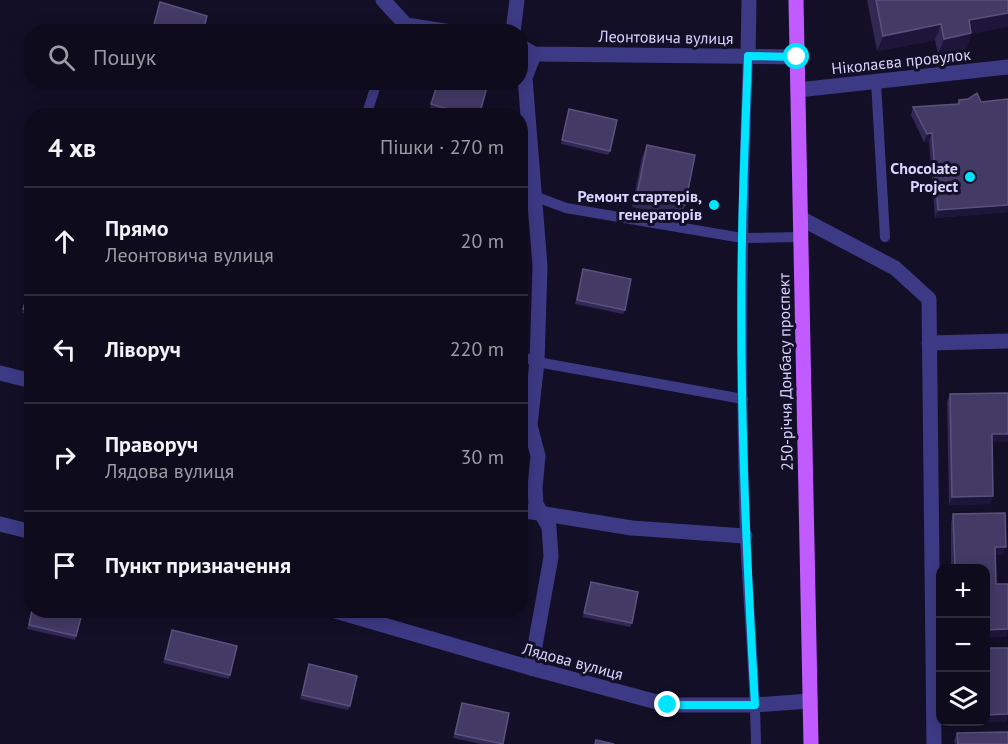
<!DOCTYPE html>
<html lang="uk">
<meta charset="utf-8">
<style>
body{margin:0;font-family:"PT Sans",sans-serif;background:#171425;color:#f1f3f6}
.controls{position:absolute;right:18px;bottom:18px;display:grid;overflow:hidden;border-radius:12px;box-shadow:0 3px 15px #0003}
.controls button{width:54px;height:54px;display:grid;place-items:center;padding:0;border:0;border-bottom:2px solid #2e2b3b;background:#0e0b1c;color:#f1f3f6;font:30px sans-serif}
.stop{position:absolute;width:18px;height:18px;margin:-14px;border:4px solid #00e5ff;border-radius:50%;background:#fff}
.stop.end{background:#00e5ff;border-color:#fff;box-shadow:0 2px 6px #0008}
.list{margin:0;padding:0;list-style:none}
h2{display:flex;justify-content:space-between;align-items:center;height:78px;margin:0;padding:0 24px;font-size:26px}
h2 small{font-size:20px;font-weight:400;color:#9b9ba3}
.list li{display:grid;grid-template-columns:39px 1fr auto;gap:18px;align-items:center;box-sizing:border-box;height:108px;padding:0 24px;border-top:2px solid #2e2b3b}
.list b{display:block;font-size:22px;white-space:nowrap}
.list p{margin:0;font-size:20px;white-space:nowrap;color:#9b9ba3}
.list em{font-size:20px;font-style:normal;color:#9b9ba3}
.icon{flex:none;width:33px;height:33px;fill:none;stroke:currentColor;stroke-width:2;stroke-linecap:round;stroke-linejoin:round}
.map{position:relative;flex:none;width:1008px;height:744px;overflow:hidden}
.search{position:absolute;background:#0e0b1c;box-shadow:0 3px 15px #0003;left:24px;top:24px;width:504px;height:66px;display:flex;align-items:center;gap:15px;box-sizing:border-box;padding:0 21px;border-radius:24px;color:#9b9ba3;font-size:22px}
.panel{position:absolute;background:#0e0b1c;box-shadow:0 3px 15px #0003;left:24px;top:108px;width:504px;height:510px;border-radius:24px}
.map>svg:first-child{display:block}
</style>
<div class="map">
<svg width="1008" height="744" viewBox="0 0 1008 744">
<rect width="100%" height="100%" fill="#130f26"/>
<g fill="none" stroke-linecap="round" stroke-linejoin="round">
<!-- lane -->
<g stroke="#3d3a85" stroke-width="10">
<path d="M748,56C742,216 740,375 745,535C748,604 755,674 756,744"/>
<polyline points="876,82 885,237"/>
<polyline points="366,116 377,82"/>
<polyline points="520,193 534,196 566,208 742,238 801,237"/>
<polyline points="520,356 537,362 743,399"/>
</g>
<!-- street -->
<g stroke="#3d3a85" stroke-width="15">
<polyline points="383,0 406,25 451,32"/>
<polyline points="513,32 517,0"/>
<polyline points="520,46 534,54 797,57"/>
<polyline points="748,56 749,0"/>
<polyline points="798,90 1008,67"/>
<polyline points="802,219 895,268 929,299 934,744"/>
<polyline points="929,343 1008,341"/>
<polyline points="0,373 32,381"/>
<polyline points="520,510 632,528 745,536"/>
<polyline points="0,524 32,532"/>
<polyline points="332,610 531,668 668,705 755,705 810,701"/>
<polyline points="531,668 551,557 549,527 536,504 535,488 538,456 530,425 537,362 540,266 525,78 534,54"/>
</g>
<!-- primary -->
<polyline stroke="#c25bff" stroke-width="15" points="796,0 811,744"/>
</g>
<!-- wall -->
<g fill="#312854">
<polygon points="867,0 906,0 971,34 966,49 938,54 935,40 877,51"/>
<polygon points="325,82 336,82 335,85"/>
<polygon points="438,82 479,116 456,116 430,108"/>
<polygon points="1008,99 1008,212 935,218 929,141 924,142 911,115 913,107 957,104 959,100 981,102"/>
<polygon points="569,109 610,151 608,155 561,144"/>
<polygon points="647,145 685,205 681,217 632,207 642,157"/>
<polygon points="583,269 625,310 623,314 575,304"/>
<polygon points="32,281 32,316 22,313"/>
<polygon points="950,394 992,442 990,504 949,505 947,402"/>
<polygon points="32,453 32,473 26,471"/>
<polygon points="953,514 1003,555 996,555 996,584 1007,637 986,568 951,568 951,522"/>
<polygon points="591,582 632,623 630,627 583,617"/>
<polygon points="32,610 83,610 75,640 27,629"/>
<polygon points="172,630 230,675 229,679 163,663"/>
<polygon points="309,664 350,706 348,710 300,699"/>
<polygon points="462,703 503,744 481,744 453,738"/>
<polygon points="957,733 1008,744 955,744 954,741"/>
</g>
<!-- shaded-wall -->
<g fill="#1d163a">
<polygon points="1008,13 1008,27 971,34 966,49 938,54 944,39 969,20"/>
<polygon points="941,24 935,40 877,51 883,36"/>
<polygon points="932,133 929,141 924,142 927,134"/>
<polygon points="1008,205 1008,212 935,218 938,210"/>
<polygon points="992,434 1008,434 1008,442 989,442"/>
<polygon points="993,496 990,504 949,505 952,497"/>
<polygon points="995,547 1006,547 1003,555 992,555"/>
<polygon points="1008,629 1007,637 986,638 986,630"/>
<polygon points="1008,714 1007,722 962,723 963,722 986,722 986,715"/>
</g>
<!-- building -->
<g fill="#433a66" stroke="#5a527e" stroke-width="1.5">
<polygon points="876,0 1008,0 1008,13 969,20 971,33 944,39 941,24 883,36"/>
<polygon points="160,2 207,16 203,32 152,32"/>
<polygon points="438,82 472,82 487,87 479,116 471,116 431,104"/>
<polygon points="977,93 981,102 1008,99 1008,205 938,210 932,133 927,134 913,107 959,104 959,100 968,99"/>
<polygon points="569,109 617,120 610,151 562,140"/>
<polygon points="647,145 695,155 685,205 637,195"/>
<polygon points="583,269 631,279 625,310 577,300"/>
<polygon points="32,281 32,311 23,309"/>
<polygon points="1008,393 1008,434 992,434 993,496 952,497 950,394"/>
<polygon points="32,454 32,468 28,467"/>
<polygon points="1005,513 1006,547 995,547 996,584 1008,584 1008,629 986,630 986,568 955,568 953,514"/>
<polygon points="591,582 638,592 632,623 584,613"/>
<polygon points="32,610 83,610 76,636 29,625"/>
<polygon points="172,630 237,646 230,675 165,659"/>
<polygon points="986,648 1008,648 1008,714 986,715"/>
<polygon points="309,664 357,676 350,706 302,695"/>
<polygon points="462,703 509,713 503,744 455,734"/>
<polygon points="1008,732 1008,744 958,744 957,733"/>
<polygon points="596,740 614,744 595,744"/>
</g>
<g fill="none" stroke-linecap="round" stroke-linejoin="round">
<!-- route -->
<path stroke="#00e5ff" stroke-width="8" d="M668,705H755C746,550 739,394 742,238C743,177 746,116 748,56L797,57"/>
</g>
<!-- markers -->
<g fill="#00e5ff" stroke="#130f26" stroke-width="2">
<circle cx="970" cy="177" r="6"/>
<circle cx="714" cy="205" r="6"/>
</g>
<g text-anchor="middle" dominant-baseline="central" stroke-width="6" stroke-linejoin="round" paint-order="stroke">
<!-- street labels -->
<g font-size="16" fill="#d9d4ff" stroke="#130f26">
<text transform="translate(666 37) rotate(1)">Леонтовича вулиця</text>
<text transform="translate(901 61) rotate(-6)">Ніколаєва провулок</text>
<text transform="translate(785 372) rotate(-91)">250-річчя Донбасу проспект</text>
<text transform="translate(573 661) rotate(15)">Лядова вулиця</text>
</g>
<!-- poi labels -->
<g font-size="16" font-weight="bold" fill="#d9d4ff" stroke="#130f26" text-anchor="end">
<text x="958" y="168">Chocolate<tspan x="958" dy="18">Project</tspan></text>
<text x="702" y="196">Ремонт стартерів,<tspan x="702" dy="18">генераторів</tspan></text>
</g>
</g>
</svg>
<div class="controls">
<button>+</button>
<button>−</button>
<button><svg class="icon" aria-label="layers" viewBox="0 0 24 24"><path d="M12 4l9 5-9 5-9-5zM3 14l9 5 9-5"/></svg></button>
</div>
<div class="stop" style="left:797px;top:57px"></div>
<div class="stop end" style="left:668px;top:705px"></div>
<div class="search"><svg class="icon" aria-label="search" viewBox="0 0 24 24"><circle cx="10" cy="10" r="6"/><path d="M15 15l6 6"/></svg>Пошук</div>
<section class="panel">
<h2>4 хв<small>Пішки · 270 m</small></h2>
<ul class="list">
<li><svg class="icon" aria-label="ahead" viewBox="0 0 24 24"><path d="M12 20V5M6 11l6-6 6 6"/></svg><div><b>Прямо</b><p>Леонтовича вулиця</p></div><em>20 m</em></li>
<li><svg class="icon" aria-label="left" viewBox="0 0 24 24"><path d="M17 20v-9H6M10 6l-5 5 5 5"/></svg><div><b>Ліворуч</b></div><em>220 m</em></li>
<li><svg class="icon" aria-label="right" viewBox="0 0 24 24"><path d="M7 20v-9h11M14 6l5 5-5 5"/></svg><div><b>Праворуч</b><p>Лядова вулиця</p></div><em>30 m</em></li>
<li><svg class="icon" aria-label="arrive" viewBox="0 0 24 24"><path d="M6 21V4h12l-3 4 3 4H6"/></svg><div><b>Пункт призначення</b></div></li>
</ul>
</section>
</div>
